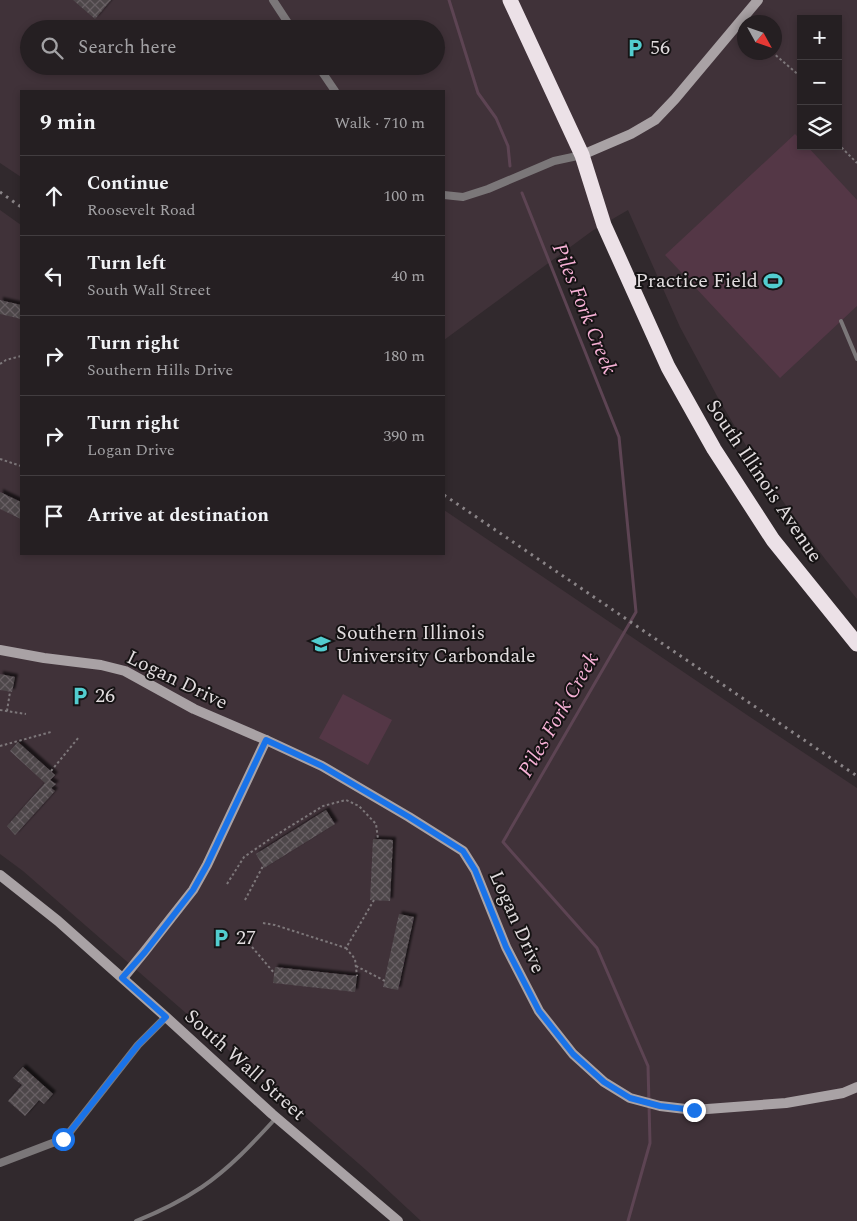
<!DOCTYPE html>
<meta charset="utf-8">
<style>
body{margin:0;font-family:Spectral,serif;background:#2d272a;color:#f1f3f6}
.controls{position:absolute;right:15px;top:15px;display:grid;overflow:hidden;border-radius:0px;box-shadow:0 2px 8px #0003}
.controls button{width:45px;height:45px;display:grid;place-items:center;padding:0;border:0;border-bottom:1px solid #423d40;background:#251f22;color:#f1f3f6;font:25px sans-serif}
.compass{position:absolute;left:737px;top:15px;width:45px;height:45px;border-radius:50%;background:#251f22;box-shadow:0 2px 8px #0003;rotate:130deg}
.stop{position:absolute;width:15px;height:15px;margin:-11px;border:4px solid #1a73e8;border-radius:50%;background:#fff}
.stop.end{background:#1a73e8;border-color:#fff;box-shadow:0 1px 5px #0008}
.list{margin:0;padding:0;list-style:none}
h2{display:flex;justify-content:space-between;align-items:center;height:65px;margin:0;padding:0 20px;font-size:21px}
h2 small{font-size:16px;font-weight:400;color:#a3a2a5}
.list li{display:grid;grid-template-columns:32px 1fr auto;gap:15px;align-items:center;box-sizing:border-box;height:80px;padding:0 20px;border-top:1px solid #423d40}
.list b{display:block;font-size:19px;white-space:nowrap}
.list p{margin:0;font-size:16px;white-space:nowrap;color:#a3a2a5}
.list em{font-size:16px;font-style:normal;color:#a3a2a5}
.icon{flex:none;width:28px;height:28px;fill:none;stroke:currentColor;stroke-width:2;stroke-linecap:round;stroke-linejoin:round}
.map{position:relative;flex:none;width:857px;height:1221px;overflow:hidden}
.search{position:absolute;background:#251f22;box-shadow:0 2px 8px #0003;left:20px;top:20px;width:425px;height:55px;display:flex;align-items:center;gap:12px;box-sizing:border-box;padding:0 18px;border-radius:28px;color:#a3a2a5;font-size:19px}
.panel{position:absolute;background:#251f22;box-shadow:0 2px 8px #0003;left:20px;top:90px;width:425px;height:465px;border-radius:0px}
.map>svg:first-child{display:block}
</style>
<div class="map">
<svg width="857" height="1221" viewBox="0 0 857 1221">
<defs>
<pattern id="building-cross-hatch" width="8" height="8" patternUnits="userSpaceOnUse" patternTransform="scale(1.25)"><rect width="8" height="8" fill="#4e464a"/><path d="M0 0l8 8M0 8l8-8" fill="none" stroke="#676064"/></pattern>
<filter id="shadow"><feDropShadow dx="3" dy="-3" stdDeviation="1" flood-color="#0009"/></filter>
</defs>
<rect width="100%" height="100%" fill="#31292d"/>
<!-- built -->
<g fill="#403239" fill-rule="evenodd">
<path d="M0,0H857V599L825,559L782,500L748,449L717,396L680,327L628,210L592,231L444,340V91H21V177L0,163ZM801,19H838V146H801ZM744,22H774V52H744ZM29,29H436V66H29Z"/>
<polygon points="0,210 21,225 21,554 444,554 444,510 750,717 857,788 857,1221 421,1221 366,1170 23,871 0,854"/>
</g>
<!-- park -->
<g fill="#543746">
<polygon points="795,134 801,140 801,146 807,146 857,200 857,306 780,378 665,255"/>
<polygon points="343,694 392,720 368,765 319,738"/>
</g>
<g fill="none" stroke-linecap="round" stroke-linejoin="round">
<!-- stream -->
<g stroke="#5d4453" stroke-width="3">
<polyline points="449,0 478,93 496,118 508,146 510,166"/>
<polyline points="522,193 619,437 636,612 503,842 597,948 648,1066 650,1143 628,1221"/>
</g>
</g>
<!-- building -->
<g fill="url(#building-cross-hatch)" filter="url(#shadow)">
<polygon points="73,0 111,0 95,19"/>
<polygon points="0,300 21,305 21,319 0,314"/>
<polygon points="0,492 21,502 21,519 0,509"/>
<polygon points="0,674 15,677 12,692 0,690"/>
<polygon points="18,742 55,775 50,780 56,784 51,788 55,791 15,835 7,826 45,783 10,751"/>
<polygon points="326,810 335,824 264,868 256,854"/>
<polygon points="373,839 393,840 390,901 370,900"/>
<polygon points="399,914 414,917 398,990 383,987"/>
<polygon points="275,967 357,976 355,992 273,983"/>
<polygon points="23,1067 53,1094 44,1104 39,1100 25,1116 8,1101 22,1085 13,1078"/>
</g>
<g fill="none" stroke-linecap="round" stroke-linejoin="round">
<!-- path -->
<g stroke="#7d777a" stroke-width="2" stroke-dasharray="2.5 2.5" stroke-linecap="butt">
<polyline points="772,52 801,77"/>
<polyline points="838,144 857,163"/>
<polyline points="0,364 6,360 21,356"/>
<polyline points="0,459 21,466"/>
<polyline points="0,710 26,714"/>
<polyline points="7,711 10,692"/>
<polyline points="0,746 51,732"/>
<polyline points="51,771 79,737"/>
<polyline points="227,884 244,857 273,837 323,806 346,800 359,806 376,824 378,839"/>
<polyline points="245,900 263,866"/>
<polyline points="263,923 275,925 346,948 374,900"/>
<polyline points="252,947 275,974"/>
<polyline points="346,948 355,959 357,976"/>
<polyline points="356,966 385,981"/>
</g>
<!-- lane -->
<g stroke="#7b7779" stroke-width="4">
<polyline points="841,321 857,359"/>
<path d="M136,1221C159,1212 181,1201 202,1187C230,1168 253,1143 276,1118"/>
</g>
<!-- street -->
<g stroke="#7b7779" stroke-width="8">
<polyline points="273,0 292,29"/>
<polyline points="318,66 335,91"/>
<polyline points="444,195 463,197 488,189 554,161 582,155"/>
<polyline points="0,1163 63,1139 69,1133 138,1045 166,1017"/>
</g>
<!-- secondary -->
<g stroke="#a9a2a5" stroke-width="10">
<polyline points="582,155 631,134 655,120 675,99 758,0"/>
<polyline points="0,650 44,658 101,665 125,671 194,709 266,740 322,766 409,817 463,851 475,870 506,947 539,1011 573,1054 604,1082 630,1098 660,1106 694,1110 786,1103 843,1093 857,1087"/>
<polyline points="0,875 58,921 166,1017 272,1114 398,1221"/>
<polyline points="123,978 145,951 193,890 207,865 266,740"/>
</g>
<!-- highway -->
<polyline stroke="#ece1e7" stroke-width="15" points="510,0 582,155 604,225 668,367 714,449 773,540 857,644"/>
<!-- rail -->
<g stroke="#8a8487" stroke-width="3" stroke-dasharray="2.5 5" stroke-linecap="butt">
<polyline points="0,192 21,207"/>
<polyline points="444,495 857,776"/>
</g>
</g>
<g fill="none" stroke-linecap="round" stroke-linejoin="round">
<!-- route -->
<polyline stroke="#1a73e8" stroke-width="6" points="63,1139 69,1133 138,1045 166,1017 122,978 145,952 193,890 207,865 266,740 322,766 409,817 463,851 475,870 506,947 539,1011 573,1054 604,1082 630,1098 660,1106 694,1110"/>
</g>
<!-- icons -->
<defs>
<g id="parking-bare" transform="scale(1.5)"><path d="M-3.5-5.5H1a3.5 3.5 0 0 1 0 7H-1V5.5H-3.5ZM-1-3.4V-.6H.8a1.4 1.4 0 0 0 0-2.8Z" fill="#52cdcf" stroke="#161314" stroke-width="2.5" paint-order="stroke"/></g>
<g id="stadium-bare" transform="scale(1.5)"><path d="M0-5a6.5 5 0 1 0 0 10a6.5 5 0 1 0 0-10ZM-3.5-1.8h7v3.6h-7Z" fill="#52cdcf" stroke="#161314" stroke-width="2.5" paint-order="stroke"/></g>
<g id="university-bare" transform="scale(1.5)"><path d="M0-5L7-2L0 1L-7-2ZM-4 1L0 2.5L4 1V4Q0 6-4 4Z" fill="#52cdcf" stroke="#161314" stroke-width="2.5" paint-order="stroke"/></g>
</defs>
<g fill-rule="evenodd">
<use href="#parking-bare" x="635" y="48"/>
<use href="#stadium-bare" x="773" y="281"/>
<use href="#university-bare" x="321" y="644"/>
<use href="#parking-bare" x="80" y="696"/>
<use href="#parking-bare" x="221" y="938"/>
</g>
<g text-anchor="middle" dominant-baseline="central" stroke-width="4" stroke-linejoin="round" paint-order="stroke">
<!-- poi labels -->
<g font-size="20" fill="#e1dcde" stroke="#161314" text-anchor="start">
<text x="650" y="48">56</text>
<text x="758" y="281" text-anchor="end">Practice Field</text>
<text x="336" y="633">Southern Illinois<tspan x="336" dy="23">University Carbondale</tspan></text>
<text x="95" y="696">26</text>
<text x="236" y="938">27</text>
</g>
<!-- street labels -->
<g font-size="20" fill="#e1dcde" stroke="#161314">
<text transform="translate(764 481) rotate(56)">South Illinois Avenue</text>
<text transform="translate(177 680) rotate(26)">Logan Drive</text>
<text transform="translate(517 922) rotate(66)">Logan Drive</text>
<text transform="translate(245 1065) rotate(42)">South Wall Street</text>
</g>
<!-- water labels -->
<g font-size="21" font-style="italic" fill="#f7b1d6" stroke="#161314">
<text transform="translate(584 309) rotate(68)">Piles Fork Creek</text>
<text transform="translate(559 715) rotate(-60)">Piles Fork Creek</text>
</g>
</g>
</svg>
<div class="controls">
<button>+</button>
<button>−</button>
<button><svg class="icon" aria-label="layers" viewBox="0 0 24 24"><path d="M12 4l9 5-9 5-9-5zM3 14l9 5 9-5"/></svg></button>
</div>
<svg class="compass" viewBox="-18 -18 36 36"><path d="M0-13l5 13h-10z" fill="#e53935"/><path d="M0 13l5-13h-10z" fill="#a3a2a5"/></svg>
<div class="stop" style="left:63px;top:1139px"></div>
<div class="stop end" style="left:694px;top:1110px"></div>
<div class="search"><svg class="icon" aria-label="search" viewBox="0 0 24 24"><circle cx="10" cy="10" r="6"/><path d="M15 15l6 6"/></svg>Search here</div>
<section class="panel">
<h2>9 min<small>Walk · 710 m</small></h2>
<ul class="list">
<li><svg class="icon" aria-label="ahead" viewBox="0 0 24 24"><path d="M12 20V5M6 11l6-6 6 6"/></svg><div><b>Continue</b><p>Roosevelt Road</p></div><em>100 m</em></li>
<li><svg class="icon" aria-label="left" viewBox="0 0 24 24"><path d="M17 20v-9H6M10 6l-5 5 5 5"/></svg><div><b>Turn left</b><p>South Wall Street</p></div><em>40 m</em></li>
<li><svg class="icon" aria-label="right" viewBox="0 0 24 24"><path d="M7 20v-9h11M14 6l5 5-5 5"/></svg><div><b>Turn right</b><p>Southern Hills Drive</p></div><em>180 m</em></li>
<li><svg class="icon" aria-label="right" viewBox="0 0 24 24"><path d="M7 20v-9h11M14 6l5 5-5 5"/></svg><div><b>Turn right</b><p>Logan Drive</p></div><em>390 m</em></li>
<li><svg class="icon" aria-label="arrive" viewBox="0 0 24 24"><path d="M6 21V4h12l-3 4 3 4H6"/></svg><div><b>Arrive at destination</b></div></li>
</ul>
</section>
</div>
